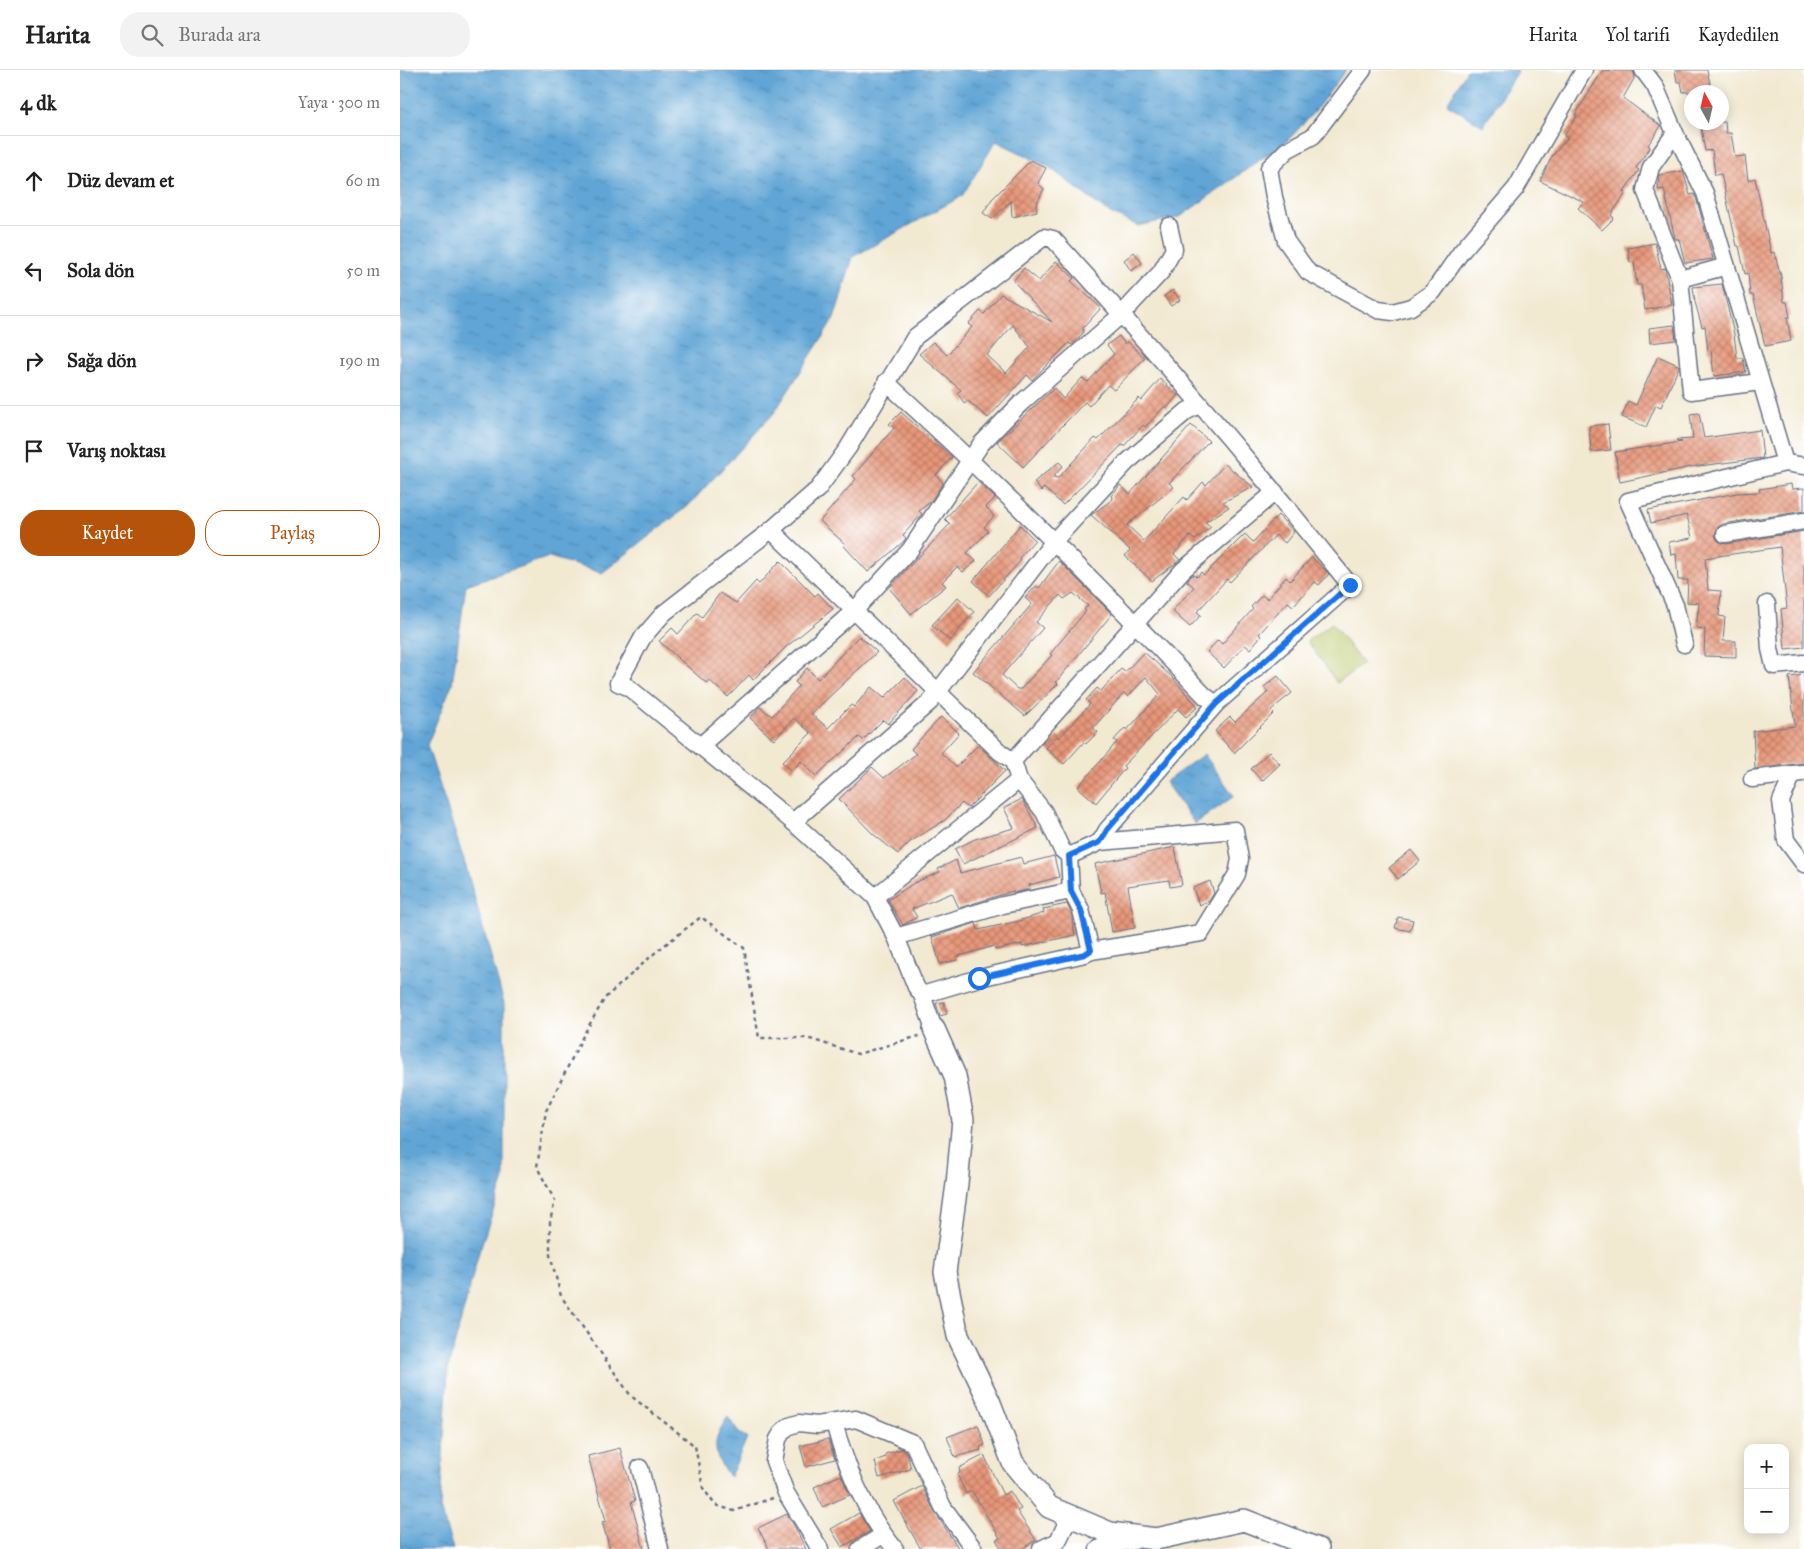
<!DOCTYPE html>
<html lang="tr">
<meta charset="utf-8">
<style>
body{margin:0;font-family:"IM FELL Great Primer",serif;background:#f2f2f2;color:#222}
.controls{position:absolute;right:15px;bottom:15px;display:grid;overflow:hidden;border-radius:10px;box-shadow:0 2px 12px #0003}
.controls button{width:45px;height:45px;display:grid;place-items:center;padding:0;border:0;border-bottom:1px solid #e0e0e0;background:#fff;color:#222;font:25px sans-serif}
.compass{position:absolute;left:1284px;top:15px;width:45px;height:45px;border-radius:50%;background:#fff;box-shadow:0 2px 12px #0003;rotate:352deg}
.stop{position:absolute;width:15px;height:15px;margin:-11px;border:4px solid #1a73e8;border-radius:50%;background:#fff}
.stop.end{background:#1a73e8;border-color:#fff;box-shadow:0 1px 5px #0008}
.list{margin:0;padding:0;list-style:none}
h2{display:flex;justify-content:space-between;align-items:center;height:65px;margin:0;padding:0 20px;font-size:21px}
h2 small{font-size:16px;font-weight:400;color:#767676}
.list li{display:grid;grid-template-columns:32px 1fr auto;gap:15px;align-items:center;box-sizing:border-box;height:90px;padding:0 20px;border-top:1px solid #e0e0e0}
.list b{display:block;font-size:19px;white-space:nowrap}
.list em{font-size:16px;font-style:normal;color:#767676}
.actions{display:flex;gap:10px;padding:15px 20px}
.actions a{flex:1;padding:11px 0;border:1px solid #b45309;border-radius:20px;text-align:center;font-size:18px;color:#b45309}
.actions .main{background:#b45309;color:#fff}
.icon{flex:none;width:28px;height:28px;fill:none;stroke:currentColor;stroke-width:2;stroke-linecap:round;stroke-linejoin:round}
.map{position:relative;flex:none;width:1404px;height:1479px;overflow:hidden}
header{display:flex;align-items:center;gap:30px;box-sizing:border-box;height:70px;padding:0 25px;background:#fff;border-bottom:1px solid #e0e0e0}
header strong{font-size:24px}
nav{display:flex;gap:28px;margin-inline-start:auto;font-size:18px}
.search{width:350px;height:45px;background:#f2f2f2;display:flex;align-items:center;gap:12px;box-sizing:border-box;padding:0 18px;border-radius:20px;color:#767676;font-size:19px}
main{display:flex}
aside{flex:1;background:#fff}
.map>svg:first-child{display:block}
</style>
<header>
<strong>Harita</strong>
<div class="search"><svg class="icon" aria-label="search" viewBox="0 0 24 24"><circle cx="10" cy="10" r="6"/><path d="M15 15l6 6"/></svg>Burada ara</div>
<nav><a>Harita</a><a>Yol tarifi</a><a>Kaydedilen</a></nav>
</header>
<main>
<aside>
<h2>4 dk<small>Yaya · 300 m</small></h2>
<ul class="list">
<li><svg class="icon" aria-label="ahead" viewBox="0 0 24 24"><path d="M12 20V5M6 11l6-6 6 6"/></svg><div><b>Düz devam et</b></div><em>60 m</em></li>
<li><svg class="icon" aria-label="left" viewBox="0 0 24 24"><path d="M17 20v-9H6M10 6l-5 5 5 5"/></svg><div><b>Sola dön</b></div><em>50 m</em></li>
<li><svg class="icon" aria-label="right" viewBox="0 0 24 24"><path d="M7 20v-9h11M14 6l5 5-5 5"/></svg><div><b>Sağa dön</b></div><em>190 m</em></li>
<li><svg class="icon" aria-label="arrive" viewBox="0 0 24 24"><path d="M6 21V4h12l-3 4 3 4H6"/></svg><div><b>Varış noktası</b></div></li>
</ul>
<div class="actions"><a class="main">Kaydet</a><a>Paylaş</a></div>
</aside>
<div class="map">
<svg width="1404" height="1479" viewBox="0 0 1404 1479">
<defs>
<pattern id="water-ripples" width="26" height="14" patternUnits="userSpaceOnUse" patternTransform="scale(1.25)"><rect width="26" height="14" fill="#60a5d5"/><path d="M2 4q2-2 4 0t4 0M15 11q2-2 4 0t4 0" fill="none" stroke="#4e87b0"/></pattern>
<pattern id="building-cross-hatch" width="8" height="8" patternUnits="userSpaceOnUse" patternTransform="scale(1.25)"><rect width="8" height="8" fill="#e89779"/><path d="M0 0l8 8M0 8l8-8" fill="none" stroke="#bb7c66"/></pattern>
</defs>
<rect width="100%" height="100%" fill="#fff"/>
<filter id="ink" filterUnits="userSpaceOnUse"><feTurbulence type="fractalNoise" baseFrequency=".02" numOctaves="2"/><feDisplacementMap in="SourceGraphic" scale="10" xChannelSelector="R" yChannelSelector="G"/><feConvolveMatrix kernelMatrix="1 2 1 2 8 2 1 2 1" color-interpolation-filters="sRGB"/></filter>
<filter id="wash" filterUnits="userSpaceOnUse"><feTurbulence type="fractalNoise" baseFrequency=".0096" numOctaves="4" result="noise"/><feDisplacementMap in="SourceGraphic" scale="20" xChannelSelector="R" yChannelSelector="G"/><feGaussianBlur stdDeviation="1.12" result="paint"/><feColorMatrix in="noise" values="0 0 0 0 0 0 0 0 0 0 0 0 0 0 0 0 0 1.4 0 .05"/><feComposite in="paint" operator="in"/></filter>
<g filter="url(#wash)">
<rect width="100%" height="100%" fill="#f2e9d1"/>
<!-- pitch -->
<polygon fill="#b8c668" stroke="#6a7a63" points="932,553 963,594 937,613 907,571"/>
<!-- water -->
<g fill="url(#water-ripples)" stroke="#3e6a9a">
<polygon points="0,0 946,0 915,41 888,70 780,147 738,156 706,141 649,97 596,71 562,126 453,187 434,249 374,343 289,435 202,503 149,487 66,515 52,614 27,675 66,797 104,933 104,1109 79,1182 48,1299 40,1438 53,1479 0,1479"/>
<polygon points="1067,0 1118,0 1083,56 1047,34"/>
<polygon points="804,684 834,726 795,754 765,712"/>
<path d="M328,1347L338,1362L347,1368L330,1407C312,1385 311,1370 328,1347Z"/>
</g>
<g id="blocks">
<!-- building -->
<g fill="url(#building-cross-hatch)" fill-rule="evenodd">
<polygon points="1203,0 1233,1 1235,7 1223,28 1261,56 1248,75 1250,77 1236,98 1239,100 1224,121 1226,123 1211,145 1214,148 1202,160 1178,138 1184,132 1140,111 1152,86 1168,68 1164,66 1177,46 1175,45"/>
<polygon points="1275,0 1307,0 1312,22 1283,22 1281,12 1277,12"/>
<polygon points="1300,52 1325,52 1326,63 1331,63 1335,87 1345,86 1348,110 1355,108 1371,183 1374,182 1381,206 1384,232 1387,232 1390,247 1387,247 1391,271 1365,276 1353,225 1350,225 1348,203 1345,204 1339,176 1337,176 1321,104 1315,105 1312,80 1305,81"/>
<polygon points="631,90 646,98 638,113 644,119 636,135 637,141 612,147 611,131 592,149 583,143 592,129"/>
<polygon points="1283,101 1290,125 1294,124 1296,127 1313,189 1285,193 1279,169 1275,169 1264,119 1258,120 1259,105"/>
<polygon points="1255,173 1261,199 1265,198 1272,235 1245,240 1241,215 1237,215 1234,192 1230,193 1228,178"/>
<polygon points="734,182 742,193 731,201 724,190"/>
<path d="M656,191L674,208L671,211L701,238L683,258V263L676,271L671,275L669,273L632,310L627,305L588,348L567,330L565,334L557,323L561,320L519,284L533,272L547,285L572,257L568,254L580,241L584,244L601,224L652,252L613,211L624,198L639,211ZM613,255L630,277L606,303L587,285Z"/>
<polygon points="1322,214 1334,264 1337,288 1343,288 1346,302 1314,306 1311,280 1308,281 1305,256 1302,257 1295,232 1293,217"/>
<polygon points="773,220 780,230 771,236 764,226"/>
<polygon points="1274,255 1276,270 1250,273 1249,258"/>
<polygon points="719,266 725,274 727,271 745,288 714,320 708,315 689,336 685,332 623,397 597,372 654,318 663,329 682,308 688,312 714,284 707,275"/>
<polygon points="1258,286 1278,295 1279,297 1261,337 1256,335 1246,357 1222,347 1228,331 1236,335"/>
<polygon points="760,309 778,325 767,338 765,336 745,357 743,355 724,376 722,375 663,435 644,418 641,421 634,412 659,392 663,396 653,407 658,408 695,368 698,370 739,328 741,331"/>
<polygon points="501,342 552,387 536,405 543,413 531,431 519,441 522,444 503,465 506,468 503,472 468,502 444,476 445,474 420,451 456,409 453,406 494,358 489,354"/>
<polygon points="1299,343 1304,368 1360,360 1363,388 1291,397 1220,412 1215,382 1282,372 1276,370 1293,369 1290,344"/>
<polygon points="1208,354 1211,380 1191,382 1189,356"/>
<polygon points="791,355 809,371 769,413 774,417 727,455 744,471 784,427 787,430 803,412 806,415 825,394 853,417 823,432 829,437 805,452 811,457 795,470 790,466 774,484 780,490 752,511 725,486 730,480 691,445 713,429 711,426 720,415 730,424"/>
<polygon points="578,412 595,428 586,437 594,446 584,457 588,461 567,483 576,491 563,502 557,497 542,512 546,516 511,544 489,518 550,454 545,449"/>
<polygon points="1391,414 1392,419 1404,418 1404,441 1323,454 1318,457 1315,465 1318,471 1326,474 1404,461 1404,577 1385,579 1381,539 1387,538 1380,477 1305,488 1308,520 1321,521 1319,546 1325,547 1323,571 1336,571 1336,587 1304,586 1305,559 1296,558 1299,533 1287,532 1288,510 1278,510 1276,484 1271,485 1269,472 1292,468 1287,445 1251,453 1248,440 1337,423 1360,422 1359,419"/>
<polygon points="878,445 894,462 885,473 876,465 830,512 827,509 797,542 801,545 790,557 772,541 794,517 787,511 790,507 794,504 797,507 801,502 804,505 845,464 853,472"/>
<polygon points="620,455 635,470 619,488 621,490 589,526 573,511"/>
<polygon points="912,487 929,504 919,515 915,512 893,536 888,532 859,564 861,566 850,579 845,575 824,598 807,582 818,570 822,574 853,539 851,537 862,525 867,529 886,507 890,511"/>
<polygon points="380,491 415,526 418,523 433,539 386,577 353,610 349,605 328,627 309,610 306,613 259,571 272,558 278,564 297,543 302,547 320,523 336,533 356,511 359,514"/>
<path d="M659,491L712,544L656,612L658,614L625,646L573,602L632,534L625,528L636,516L639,518ZM673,523L688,536L684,539L686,541L650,584L652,585L621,619H617L602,605L643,558L636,552L660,525L664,529Z"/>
<polygon points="558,527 574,542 550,571 532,555"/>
<polygon points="459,566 477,582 411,644 428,658 451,635 454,637 471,617 484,628 505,607 518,621 488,654 483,650 463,670 459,667 416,706 401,691 392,701 382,692 411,663 394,648 374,670 350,648 360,637 372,646 399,616 395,612 407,598 418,609"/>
<polygon points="744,582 772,607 798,637 786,647 778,639 723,696 725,698 696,733 678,717 717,672 714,670 725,658 727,660 760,624 746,607 728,627 724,623 693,658 698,662 686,674 684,672 664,694 646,678 657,666 659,668 690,634 686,630 697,618 701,621 721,599 725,602"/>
<polygon points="1404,605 1404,693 1355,699 1353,661 1395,656 1389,607"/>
<polygon points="878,606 892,623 871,640 874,643 834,683 815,661 830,647 835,652 868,622 864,617"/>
<polygon points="541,647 559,663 541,683 556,697 578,675 605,701 568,738 562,733 545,750 510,772 498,784 473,764 439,729 472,697 484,708 516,684 511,679"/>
<polygon points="869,682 880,694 862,711 851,699"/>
<polygon points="622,729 638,758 563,794 555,779 575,769 614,758 604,738"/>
<polygon points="775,777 782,815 770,817 769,810 728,816 735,858 712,862 705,822 701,823 695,794"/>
<polygon points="1011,780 1020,791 998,809 989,798"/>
<polygon points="654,786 659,807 629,815 630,819 614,823 613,821 559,838 552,823 512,839 517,847 503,855 488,830 514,813 540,802 538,799 556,790 560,803 621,787 623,794"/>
<polygon points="810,811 814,823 809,831 799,835 793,818"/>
<polygon points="667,834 671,843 675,865 622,877 622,874 595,880 594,876 556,887 557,890 540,894 532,867 576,853 578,860 615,852 644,843 643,839"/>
<polygon points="998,847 1013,850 1010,861 995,858"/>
<polygon points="544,932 547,944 540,946 536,933"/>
<polygon points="578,1355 585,1375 580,1377 581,1380 555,1387 547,1367"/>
<polygon points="428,1369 435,1389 406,1397 400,1376"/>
<polygon points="220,1378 235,1431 231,1432 244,1479 210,1479 202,1452 206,1451 188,1386"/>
<polygon points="502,1379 507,1383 511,1399 479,1408 475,1391 486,1387 485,1384"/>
<polygon points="584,1385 603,1425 610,1421 621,1439 617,1441 636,1470 622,1479 602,1479 596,1470 600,1468 572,1421 566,1424 557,1404 560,1403 559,1398"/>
<polygon points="441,1405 450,1425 422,1437 414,1417"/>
<polygon points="522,1416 534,1441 559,1479 521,1479 504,1450 494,1431"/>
<polygon points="459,1443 470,1461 442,1477 431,1459"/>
<polygon points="387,1444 392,1452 406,1479 369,1479 358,1458"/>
</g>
</g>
</g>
<g filter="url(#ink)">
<use href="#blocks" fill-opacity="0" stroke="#667086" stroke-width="1"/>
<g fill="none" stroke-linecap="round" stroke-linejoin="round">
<!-- minor casing -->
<g stroke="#667086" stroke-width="19">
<g id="minor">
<polyline points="963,0 913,66 887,80 869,98 874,127 886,171 908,202 978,240 993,242 1011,237 1033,222 1061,182 1116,118 1184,0"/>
<polyline points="1243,0 1255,16 1275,63 1305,123 1385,393"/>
<polyline points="1275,63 1251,97 1245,120 1280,209 1291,321 1360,312"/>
<polyline points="1280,209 1327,196"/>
<path d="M486,312C597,413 702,518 805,626L816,634"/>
<polyline points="371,460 600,682 613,691 619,710 644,742 662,780 669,786 671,821 681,840 691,881"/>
<polyline points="1325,464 1404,451"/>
<polyline points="1367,534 1370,579 1374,596 1404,593"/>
<polyline points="1284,574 1275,535 1228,431 1385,393 1404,396"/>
<polyline points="300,676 454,541 510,480 581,374 620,334 722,244 761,202 774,179 769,156"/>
<polyline points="613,691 783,500 875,422"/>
<polyline points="1393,704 1381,731 1386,770 1404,794"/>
<polyline points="1352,709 1402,703"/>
<polyline points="393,752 530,632 654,471 726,393 787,341 799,335"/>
<polyline points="475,827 619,710"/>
<polyline points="496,867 603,835 671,821"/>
<polyline points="522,925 579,908 685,884 691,881 801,863 837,804 840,789 835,760 700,772 669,786"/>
<path d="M534,959L522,925L516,917L496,867L475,827L393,752L228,617L218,613L243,567L264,543L371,460L418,419L448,378L515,267L644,167L653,169C756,281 855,396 950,515L816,634L707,760L700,772"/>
<path d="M434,1353C446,1396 466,1444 495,1479"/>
<polyline points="240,1398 260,1479"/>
<polyline points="420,1479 386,1423 374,1391 378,1369 383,1361 389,1356 399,1353 417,1355 456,1349 513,1373 543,1437 574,1479"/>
<polyline points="460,1479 483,1465"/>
<polyline points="641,1479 658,1471 670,1446"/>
<polyline points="698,1479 712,1474 734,1471"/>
</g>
</g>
<!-- major casing -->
<g stroke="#667086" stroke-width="24">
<polyline id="major" points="534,959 555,1006 563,1050 557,1114 545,1202 558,1266 590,1333 613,1393 649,1437 710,1463 756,1469 844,1450 918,1479"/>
</g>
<!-- path -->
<polyline stroke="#667086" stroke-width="2.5" stroke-dasharray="4 4" stroke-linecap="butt" points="373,1428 334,1441 315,1435 303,1418 295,1376 231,1326 161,1226 150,1185 150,1151 155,1131 137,1097 146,1041 184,964 205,928 257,881 301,847 344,878 359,968 407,968 458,984 519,966"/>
<!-- minor -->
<use href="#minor" stroke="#fff" stroke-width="16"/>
<!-- major -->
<use href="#major" stroke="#fff" stroke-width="21"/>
</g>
</g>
<g fill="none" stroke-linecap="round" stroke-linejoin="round" filter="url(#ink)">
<!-- route -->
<polyline stroke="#1a73e8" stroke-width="6" points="579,908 685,884 691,880 681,840 671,821 669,786 700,772 707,760 816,634 950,515"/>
</g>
</svg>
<div class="controls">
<button>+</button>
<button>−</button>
</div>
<svg class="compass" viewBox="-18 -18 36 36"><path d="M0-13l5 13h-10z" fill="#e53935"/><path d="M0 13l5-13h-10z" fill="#767676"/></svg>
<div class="stop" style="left:579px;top:908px"></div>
<div class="stop end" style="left:950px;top:515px"></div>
</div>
</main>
